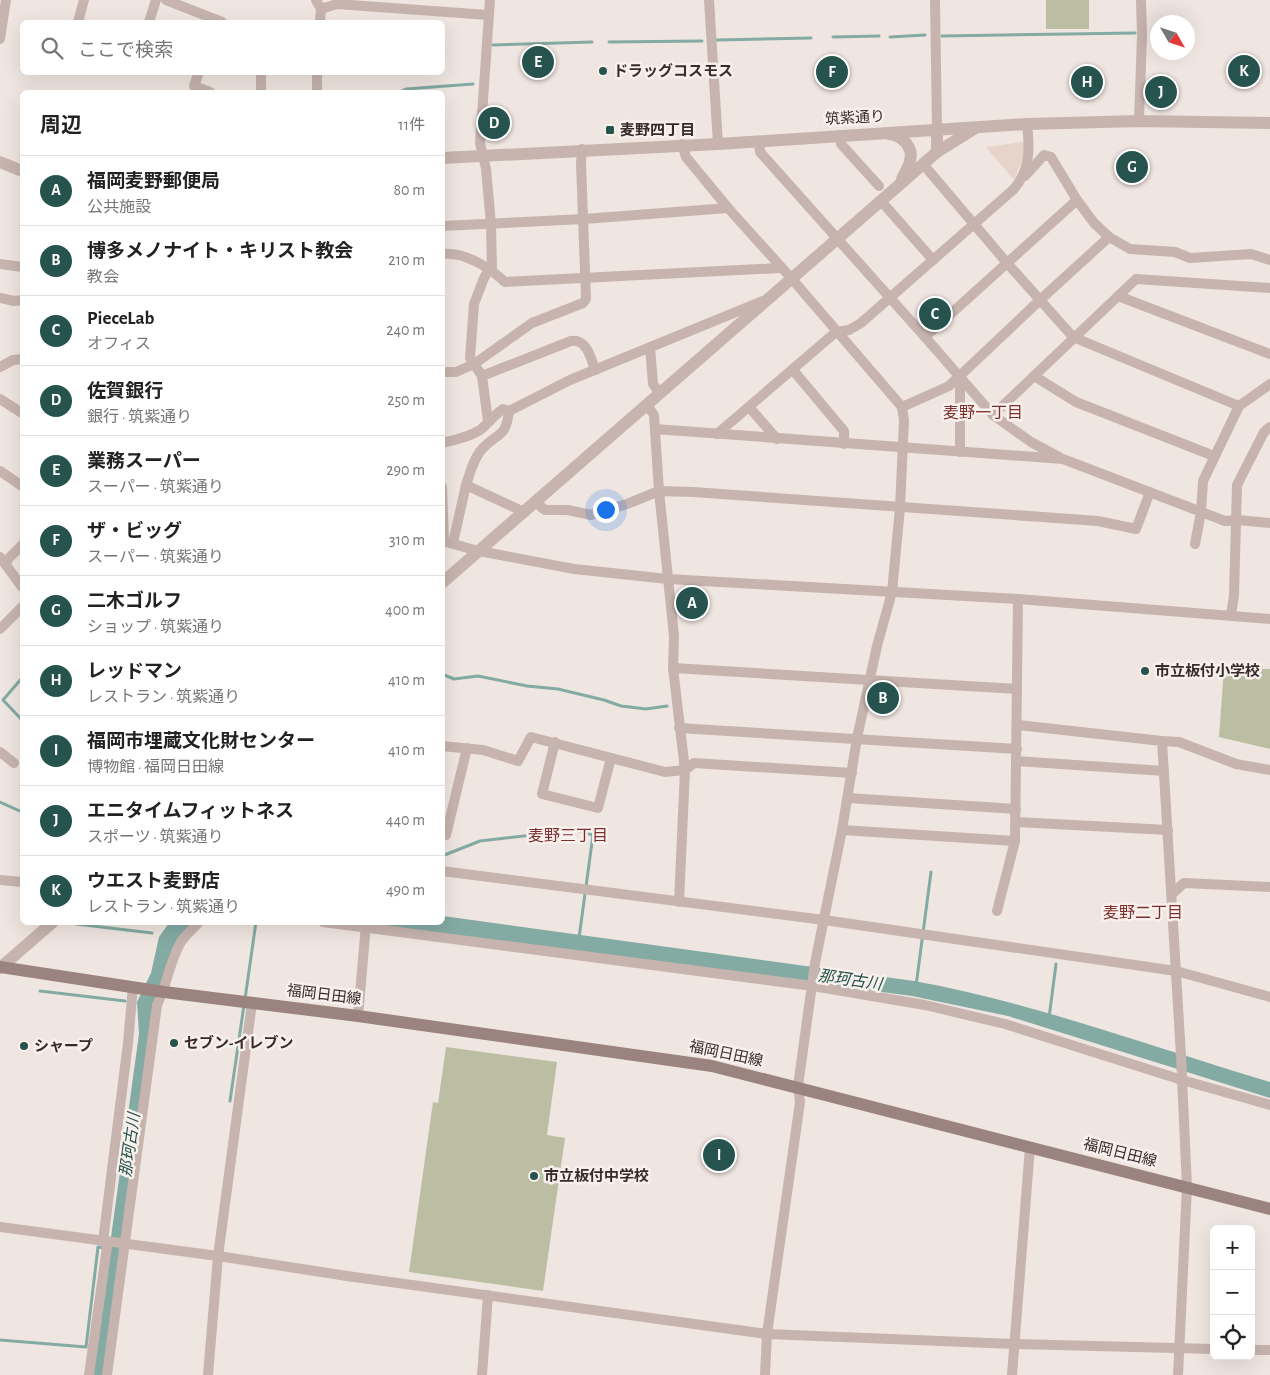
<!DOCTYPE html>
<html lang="ja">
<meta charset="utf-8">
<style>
body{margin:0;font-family:"Alegreya Sans","Noto Sans JP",sans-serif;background:#f2f2f2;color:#222}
.controls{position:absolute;right:15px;bottom:15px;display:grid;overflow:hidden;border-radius:8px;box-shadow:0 5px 20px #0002}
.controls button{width:45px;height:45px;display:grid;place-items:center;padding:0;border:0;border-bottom:1px solid #e0e0e0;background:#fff;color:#222;font:25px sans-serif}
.compass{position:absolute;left:1150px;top:15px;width:45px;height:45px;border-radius:50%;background:#fff;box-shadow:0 5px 20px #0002;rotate:129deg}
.you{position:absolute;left:605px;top:509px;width:18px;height:18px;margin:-12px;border:4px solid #fff;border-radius:50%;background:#1a73e8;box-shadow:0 0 0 8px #1a73e833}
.badge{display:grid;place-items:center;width:32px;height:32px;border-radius:50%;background:#26534d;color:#fff;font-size:16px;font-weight:700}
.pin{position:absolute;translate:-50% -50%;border:2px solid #fff;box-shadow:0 1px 5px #0006}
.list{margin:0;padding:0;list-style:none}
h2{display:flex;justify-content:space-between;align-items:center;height:65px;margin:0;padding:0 20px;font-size:21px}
h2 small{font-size:16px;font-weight:400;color:#767676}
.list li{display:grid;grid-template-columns:32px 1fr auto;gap:15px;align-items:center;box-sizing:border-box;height:70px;padding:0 20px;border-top:1px solid #e0e0e0}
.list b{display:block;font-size:19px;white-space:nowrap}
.list p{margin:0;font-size:16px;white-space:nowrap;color:#767676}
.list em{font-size:16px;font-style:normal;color:#767676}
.icon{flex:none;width:28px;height:28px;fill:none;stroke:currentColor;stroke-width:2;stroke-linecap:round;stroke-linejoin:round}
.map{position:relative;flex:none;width:1270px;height:1375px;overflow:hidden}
.search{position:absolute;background:#fff;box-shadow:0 5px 20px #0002;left:20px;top:20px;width:425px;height:55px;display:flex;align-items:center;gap:12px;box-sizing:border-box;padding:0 18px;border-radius:8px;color:#767676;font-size:19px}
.panel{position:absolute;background:#fff;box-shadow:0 5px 20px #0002;left:20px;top:90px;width:425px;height:835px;border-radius:8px}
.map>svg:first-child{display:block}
</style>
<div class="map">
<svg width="1270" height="1375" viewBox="0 0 1270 1375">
<rect width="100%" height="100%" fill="#f0e6e1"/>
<!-- green -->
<g fill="#bbbea2">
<rect x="1046" y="0" width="43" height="29"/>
<polygon points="1224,668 1270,669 1270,749 1219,737"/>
<polygon points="446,1047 557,1062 547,1135 565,1138 543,1291 409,1272 433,1102 438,1103"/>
</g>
<!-- plaza -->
<polygon fill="#e6d3ca" points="1023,142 1025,153 1014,180 986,147"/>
<!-- water -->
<g fill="#83aaa3">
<path d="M443,916L914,981C1035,1003 1152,1047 1270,1082V1098L1008,1016L912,996L363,923L442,922Z"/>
<polygon points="169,923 194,923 166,977 105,1375 92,1375 139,1034 137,1002 151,973 159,937"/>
</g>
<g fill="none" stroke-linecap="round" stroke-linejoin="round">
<!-- stream -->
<g stroke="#83aaa3" stroke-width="3">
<polyline points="942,36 1135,33"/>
<polyline points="833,37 879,36"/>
<polyline points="890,37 925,35"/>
<polyline points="717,40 811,38"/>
<polyline points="609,42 702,41"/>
<polyline points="493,45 592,42"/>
<polyline points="400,92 406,89 473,84"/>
<polyline points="442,674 454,679 478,676 527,686 558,689 604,700 621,706 646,709 667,706"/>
<polyline points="22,678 3,700 22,720"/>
<polyline points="0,802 22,812"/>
<polyline points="442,856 480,841 542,834 570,828 593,835"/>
<polyline points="76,924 152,933"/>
<polyline points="579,938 593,835"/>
<polyline points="916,986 931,872"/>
<polyline points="40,991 125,1001"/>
<polyline points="245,999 256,922"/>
<polyline points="1049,1018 1056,964"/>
<polyline points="230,1101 244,1005"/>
<polyline points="0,1340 86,1347 98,1247 105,1248"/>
</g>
<!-- minor -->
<g stroke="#c7b4ae" stroke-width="10">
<polyline points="166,0 222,22"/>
<polyline points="316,0 321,9"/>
<polyline points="709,0 718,144"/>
<polyline points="935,0 937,129"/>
<polyline points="78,22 84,0"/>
<polyline points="149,22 156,0"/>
<polyline points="320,22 321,9 337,4 488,15"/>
<polyline points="0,39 6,0"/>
<polyline points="199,72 194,86 210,92"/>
<polyline points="261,92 261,72"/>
<polyline points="317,92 317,72"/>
<polyline points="1139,121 1142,36 1141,0"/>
<polyline points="840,135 841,144 879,186"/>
<polyline points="759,141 760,152 925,337 1077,200"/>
<polyline points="682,144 686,157 728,208 792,279 902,407 904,420 900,508 892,592 877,646 857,738 842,830 815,963 798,1086 800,1102 767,1334 765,1375"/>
<polyline points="923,164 1007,263 1073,337 1239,406"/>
<polyline points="1025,176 1044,155 1051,157 1077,200 1094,223 1109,237 1130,249 1175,252 1190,258 1251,254 1270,260"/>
<polyline points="881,201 933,260"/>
<polyline points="442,226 584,219 728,208"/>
<path d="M442,254C464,251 490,268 505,282L781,268"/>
<polyline points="0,264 22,267"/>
<polyline points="1118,296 1270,354"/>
<polyline points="0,298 14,301 22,300"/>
<polyline points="925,337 993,415 1031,442 1059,457"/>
<polyline points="650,347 653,384 660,394"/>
<polyline points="0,367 13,360 22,359"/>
<polyline points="793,370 844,431 844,444"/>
<polyline points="442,372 456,372 474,364 532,323 583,303 586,299 581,163 582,149"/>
<path d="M482,376L571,341C587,339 591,358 595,370"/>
<polyline points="1034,376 1076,402 1214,456"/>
<polyline points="0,399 22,413"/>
<polyline points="647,405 654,415 659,491 674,636 673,668 685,770 679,902"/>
<polyline points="749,407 777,439"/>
<polyline points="902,407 949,386 1040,300 1109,237"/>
<path d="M509,411C506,438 498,432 483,448C474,457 470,473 466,485L524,512"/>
<polyline points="993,415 1136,279 1270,288"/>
<polyline points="488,421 482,376 470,358 474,304 484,278 487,273 492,270 491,224 486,169 480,143 490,0"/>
<polyline points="655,429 1063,459 1225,521 1238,520 1270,523"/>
<path d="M717,434L836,332L849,330L861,323L1014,189C1030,170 1030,148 1027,124"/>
<path d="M442,443C455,440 469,437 480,430C488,424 494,415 503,409L509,411L570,380L763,301"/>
<polyline points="960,452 960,376"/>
<polyline points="0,471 22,486"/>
<polyline points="442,487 444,541"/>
<polyline points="535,502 545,510 568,510 591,515 627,504 659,491 693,492 1098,521 1136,529 1150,492"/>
<polyline points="442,541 479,551 574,569 668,579 1018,599 1270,619"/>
<polyline points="453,543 466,485"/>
<polyline points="1195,544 1201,512 1203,481 1239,406 1270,384"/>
<polyline points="0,557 22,587"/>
<polyline points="6,565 8,559 22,545"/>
<polyline points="1231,616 1234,595 1237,485 1264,432 1270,427"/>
<polyline points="0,629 22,607"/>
<polyline points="673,668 1017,689"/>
<polyline points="1018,725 1162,741 1181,1056 1187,1187 1178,1375"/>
<polyline points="679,728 1017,749"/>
<polyline points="1162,741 1179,742 1236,764 1270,770"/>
<polyline points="555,742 542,794 598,808 611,758"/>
<polyline points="442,746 483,750 518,761 531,737 665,772 685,770 694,763 852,773"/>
<polyline points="0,752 14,763"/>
<polyline points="1016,761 1164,771"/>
<polyline points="848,798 1016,809"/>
<polyline points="1016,822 1168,830"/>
<polyline points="842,830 1015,841"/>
<polyline points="446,835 467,748"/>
<polyline points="442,871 824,920 1176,971 1270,997"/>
<polyline points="0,880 22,882"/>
<polyline points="1172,894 1184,883 1270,887"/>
<polyline points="997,911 1015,841 1018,599"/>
<polyline points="323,922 813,986 925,1005 1005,1024 1182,1080 1270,1105"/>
<polyline points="358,1016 366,925"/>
<polyline points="0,1227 218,1256 347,1276 767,1334 1014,1344 1214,1349"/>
<polyline points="1251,1350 1270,1350"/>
<polyline points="89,1375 107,1247 103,1241 128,1043 133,987"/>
<path d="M107,1375L157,1005C167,985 170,960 181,942C185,935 193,929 199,922"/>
<polyline points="208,1375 218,1256 252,1003"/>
<polyline points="482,1375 488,1295"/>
<polyline points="1012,1375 1030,1147"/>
</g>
<!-- tertiary -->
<g stroke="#c7b4ae" stroke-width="12">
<path d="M889,134C902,135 914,147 910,161C909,167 904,174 902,179"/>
<polyline points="937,152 974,129"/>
<polyline points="442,158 718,144 1027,124 1139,121 1270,123"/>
<polyline points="0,162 22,171"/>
<polyline points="442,583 937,152 937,129"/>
<polyline points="0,968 53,922"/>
</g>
<!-- secondary -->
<polyline stroke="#9b837f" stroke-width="12" points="0,967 164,992 358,1016 712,1066 1270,1209"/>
</g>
<!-- markers -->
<g fill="#26534d" stroke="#f8f0ed" stroke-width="2">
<circle cx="603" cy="71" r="5"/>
<rect x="605" y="125" width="10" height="10" rx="2.5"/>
<circle cx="1145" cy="671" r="5"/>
<circle cx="174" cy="1043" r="5"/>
<circle cx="24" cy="1046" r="5"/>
<circle cx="534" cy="1176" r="5"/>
</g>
<g text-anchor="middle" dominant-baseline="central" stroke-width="5" stroke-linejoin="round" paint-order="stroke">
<!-- poi labels -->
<g font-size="15" font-weight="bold" fill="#372c2b" stroke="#f8f0ed" text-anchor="start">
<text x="613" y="71">ドラッグコスモス</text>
<text x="620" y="130">麦野四丁目</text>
<text x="1155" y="671">市立板付小学校</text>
<text x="184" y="1043">セブン-イレブン</text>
<text x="34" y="1046">シャープ</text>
<text x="544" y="1176">市立板付中学校</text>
</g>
<!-- street labels -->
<g font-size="15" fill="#372c2b" stroke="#f8f0ed">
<text transform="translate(855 118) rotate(-3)">筑紫通り</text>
<text transform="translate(324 995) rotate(7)">福岡日田線</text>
<text transform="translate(726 1054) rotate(12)">福岡日田線</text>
<text transform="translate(1120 1153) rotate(14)">福岡日田線</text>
</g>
<!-- neighbourhood labels -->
<g font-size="16" fill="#7c302e" stroke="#f8f0ed">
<text x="983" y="413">麦野一丁目</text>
<text x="568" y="836">麦野三丁目</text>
<text x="1143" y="913">麦野二丁目</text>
</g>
<!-- water labels -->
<g font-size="16" font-style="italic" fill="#26534d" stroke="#f8f0ed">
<text transform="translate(850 980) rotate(8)">那珂古川</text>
<text transform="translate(130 1145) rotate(-82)">那珂古川</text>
</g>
</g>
</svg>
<div class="controls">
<button>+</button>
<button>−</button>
<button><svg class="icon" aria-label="locate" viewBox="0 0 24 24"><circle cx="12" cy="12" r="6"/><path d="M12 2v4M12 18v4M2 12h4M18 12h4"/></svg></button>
</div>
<svg class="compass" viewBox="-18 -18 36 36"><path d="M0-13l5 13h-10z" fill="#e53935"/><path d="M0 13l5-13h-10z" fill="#767676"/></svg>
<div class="you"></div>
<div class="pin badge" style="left:692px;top:603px">A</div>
<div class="pin badge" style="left:883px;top:698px">B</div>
<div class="pin badge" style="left:935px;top:314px">C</div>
<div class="pin badge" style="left:494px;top:123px">D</div>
<div class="pin badge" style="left:538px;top:62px">E</div>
<div class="pin badge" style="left:832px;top:72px">F</div>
<div class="pin badge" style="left:1132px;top:167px">G</div>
<div class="pin badge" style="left:1087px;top:82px">H</div>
<div class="pin badge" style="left:719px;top:1155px">I</div>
<div class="pin badge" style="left:1161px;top:92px">J</div>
<div class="pin badge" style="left:1244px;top:71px">K</div>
<div class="search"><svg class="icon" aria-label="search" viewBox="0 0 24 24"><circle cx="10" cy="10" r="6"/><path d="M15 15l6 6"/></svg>ここで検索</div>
<section class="panel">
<h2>周辺<small>11件</small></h2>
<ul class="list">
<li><span class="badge">A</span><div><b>福岡麦野郵便局</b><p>公共施設</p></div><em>80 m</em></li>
<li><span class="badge">B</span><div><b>博多メノナイト・キリスト教会</b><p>教会</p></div><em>210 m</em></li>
<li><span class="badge">C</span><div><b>PieceLab</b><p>オフィス</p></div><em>240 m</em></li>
<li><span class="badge">D</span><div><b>佐賀銀行</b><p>銀行 · 筑紫通り</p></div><em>250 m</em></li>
<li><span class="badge">E</span><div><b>業務スーパー</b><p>スーパー · 筑紫通り</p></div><em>290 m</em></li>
<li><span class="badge">F</span><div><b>ザ・ビッグ</b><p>スーパー · 筑紫通り</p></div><em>310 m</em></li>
<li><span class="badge">G</span><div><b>二木ゴルフ</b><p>ショップ · 筑紫通り</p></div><em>400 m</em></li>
<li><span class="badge">H</span><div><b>レッドマン</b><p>レストラン · 筑紫通り</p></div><em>410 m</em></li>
<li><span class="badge">I</span><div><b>福岡市埋蔵文化財センター</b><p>博物館 · 福岡日田線</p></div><em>410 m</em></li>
<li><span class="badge">J</span><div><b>エニタイムフィットネス</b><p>スポーツ · 筑紫通り</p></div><em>440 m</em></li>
<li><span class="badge">K</span><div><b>ウエスト麦野店</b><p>レストラン · 筑紫通り</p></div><em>490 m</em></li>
</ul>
</section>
</div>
